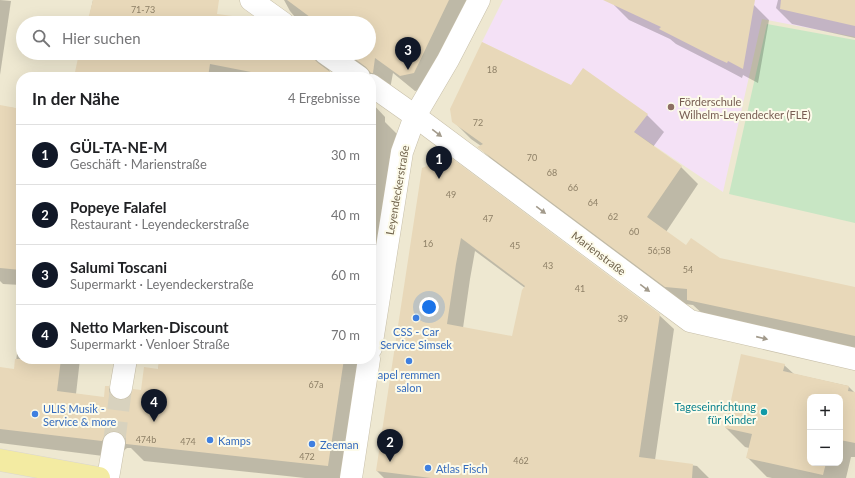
<!DOCTYPE html>
<html lang="de">
<meta charset="utf-8">
<style>
body{margin:0;font-family:Lato,sans-serif;background:#f2f2f2;color:#202124}
.controls{position:absolute;right:12px;bottom:12px;display:grid;overflow:hidden;border-radius:8px;box-shadow:0 4px 16px #0002}
.controls button{width:36px;height:36px;display:grid;place-items:center;padding:0;border:0;border-bottom:1px solid #e0e0e0;background:#fff;color:#202124;font:20px sans-serif}
.you{position:absolute;left:429px;top:307px;width:14px;height:14px;margin:-10px;border:3px solid #fff;border-radius:50%;background:#1a73e8;box-shadow:0 0 0 6px #1a73e833}
.badge{display:grid;place-items:center;width:26px;height:26px;border-radius:50%;background:#111827;color:#fff;font-size:13px;font-weight:700}
.pin{position:absolute;translate:-50% -33px;filter:drop-shadow(0 1px 2px #0008)}
.pin::after{content:'';position:absolute;top:21px;width:14px;height:12px;background:inherit;clip-path:polygon(0 0,100% 0,50% 100%)}
.list{margin:0;padding:0;list-style:none}
h2{display:flex;justify-content:space-between;align-items:center;height:52px;margin:0;padding:0 16px;font-size:17px}
h2 small{font-size:13px;font-weight:400;color:#757577}
.list li{display:grid;grid-template-columns:26px 1fr auto;gap:12px;align-items:center;box-sizing:border-box;height:60px;padding:0 16px;border-top:1px solid #e0e0e0}
.list b{display:block;font-size:15px;white-space:nowrap}
.list p{margin:0;font-size:13px;white-space:nowrap;color:#757577}
.list em{font-size:13px;font-style:normal;color:#757577}
.icon{flex:none;width:22px;height:22px;fill:none;stroke:currentColor;stroke-width:2;stroke-linecap:round;stroke-linejoin:round}
.map{position:relative;flex:none;width:855px;height:478px;overflow:hidden}
.search{position:absolute;background:#fff;box-shadow:0 4px 16px #0002;left:16px;top:16px;width:360px;height:44px;display:flex;align-items:center;gap:10px;box-sizing:border-box;padding:0 14px;border-radius:22px;color:#757577;font-size:15px}
.panel{position:absolute;background:#fff;box-shadow:0 4px 16px #0002;left:16px;top:72px;width:360px;height:292px;border-radius:16px}
.map>svg:first-child{display:block}
</style>
<div class="map">
<svg width="855" height="478" viewBox="0 0 855 478">
<rect width="100%" height="100%" fill="#faf7e4"/>
<!-- residential -->
<path fill="#eee8d1" fill-rule="evenodd" d="M0,0H855V478H0ZM23,23H369V53H23ZM21,77H371V359H21ZM810,397H840V463H810Z"/>
<!-- education -->
<polygon fill="#f4e1f6" points="503,0 855,0 855,37 762,19 723,192 634,132 571,85 482,42"/>
<!-- green -->
<polygon fill="#c8e6c4" points="767,24 855,40 855,223 729,194"/>
<!-- shadow -->
<g fill="#0003" fill-rule="evenodd">
<polygon points="0,0 11,1 0,75"/>
<polygon points="93,0 181,0 199,13 256,20 260,23 88,23"/>
<polygon points="284,0 470,0 428,88 415,91 393,73 390,89 379,80 350,60 329,69 330,73 336,77 75,77 80,53 369,53 369,23 296,23 295,17 290,11"/>
<polygon points="616,0 744,0 754,5 769,20 758,83 743,75 742,78 725,69 676,44 670,39 629,20 614,5"/>
<polygon points="778,0 855,0 855,38 792,24 776,8"/>
<polygon points="571,86 647,115 664,132 653,147 681,167 698,184 666,232 686,247 719,259 855,288 855,349 706,317 693,305 684,304 496,164 479,147 481,146 471,139 453,121"/>
<polygon points="371,102 385,117 385,122 398,135 371,311"/>
<polygon points="0,106 21,109 21,285 3,284 0,281"/>
<path d="M423,169L659,315L674,329L655,460L697,466L709,478H384L377,471ZM475,251L525,288L513,337L463,328L470,279Z"/>
<polygon points="21,321 21,359 80,359 76,394 105,398 108,387 122,401 125,401 142,391 158,370 160,359 364,359 346,478 305,478 144,461 131,448 127,448 122,452 119,458 0,443 0,368 15,370"/>
<path d="M784,365L794,374L848,386L855,393V457H851L846,478H772L767,477L747,457L749,448L745,447L726,428ZM810,397H840V463H810Z"/>
</g>
<!-- building -->
<g fill="#e8d8b9" fill-rule="evenodd">
<polygon points="93,0 219,0 217,14 248,18 247,23 87,23"/>
<polygon points="287,0 449,0 414,73 400,76 375,58 373,73 371,73 366,67 347,53 369,53 369,23 318,23"/>
<polygon points="603,0 755,0 743,69 728,61 727,63 716,58 659,29 661,27"/>
<polygon points="781,0 855,0 855,26 780,9"/>
<polygon points="482,42 571,85 583,68 648,114 634,132 682,166 647,217 686,245 691,238 720,258 855,287 855,336 687,300 687,289 665,287 477,147 483,144 452,122 450,109"/>
<polygon points="79,53 313,53 314,59 318,63 337,77 250,77 251,72 210,64 208,77 74,77"/>
<polygon points="0,105 21,109 21,270 0,268"/>
<path d="M450,157L660,314L639,457L693,464L692,478H431L376,471L422,168ZM461,238L525,286L522,290L512,336L447,324L456,264Z"/>
<polygon points="741,354 785,364 783,371 849,386 848,391 855,392 855,443 840,440 840,397 810,397 810,463 826,463 823,475 746,458 752,434 725,428"/>
<polygon points="15,359 61,359 57,391 104,397 105,386 109,386 109,392 113,397 119,400 125,400 130,396 133,389 141,390 144,367 158,369 159,359 344,359 328,466 126,444 126,438 122,434 116,431 110,431 105,435 102,441 0,429 0,367 14,369"/>
</g>
<g fill="none" stroke-linecap="round" stroke-linejoin="round">
<!-- minor-tunnel -->
<polyline stroke="#d8d2be" stroke-width="22" stroke-dasharray="22 11" stroke-linecap="butt" points="114,443 121,388"/>
<!-- minor casing -->
<g stroke="#c7bfa9" stroke-width="23">
<g id="minor">
<polyline points="251,0 283,23"/>
<polyline points="325,53 359,77"/>
<polyline points="371,85 415,116 690,321 855,359"/>
<polyline points="371,348 402,152 415,116 448,60 479,0"/>
<polyline points="121,388 126,359"/>
<polyline points="108,478 114,443"/>
<polyline points="351,478 369,359"/>
</g>
</g>
<!-- major casing -->
<g stroke="#dad6d0" stroke-width="23">
<polyline id="major" points="0,460 99,478"/>
</g>
<!-- minor -->
<use href="#minor" stroke="#fff" stroke-width="22"/>
<!-- major -->
<use href="#major" stroke="#f3eba2" stroke-width="22"/>
</g>
<!-- one-way arrows -->
<defs><path id="oneway-solid" d="M-6-.8H1V-3.2L6.5 0L1 3.2V.8H-6Z"/></defs>
<g fill="#a29a8b">
<use href="#oneway-solid" transform="translate(437 133) rotate(37)"/>
<use href="#oneway-solid" transform="translate(541 210) rotate(37)"/>
<use href="#oneway-solid" transform="translate(645 288) rotate(37)"/>
<use href="#oneway-solid" transform="translate(762 338) rotate(13)"/>
</g>
<!-- markers -->
<circle fill="#8d6e63" stroke="#fdfbea" stroke-width="1.5" cx="671" cy="107" r="4"/>
<g fill="#3f7fe0" stroke="#fdfbea" stroke-width="1.5">
<circle cx="416" cy="318" r="4"/>
<circle cx="409" cy="361" r="4"/>
<circle cx="35" cy="414" r="4"/>
<circle cx="210" cy="440" r="4"/>
<circle cx="312" cy="444" r="4"/>
<circle cx="428" cy="468" r="4"/>
</g>
<circle fill="#0f9aa8" stroke="#fdfbea" stroke-width="1.5" cx="764" cy="412" r="4"/>
<g text-anchor="middle" dominant-baseline="central" stroke-width="4" stroke-linejoin="round" paint-order="stroke">
<!-- number labels -->
<g font-size="9" fill="#8e8067">
<text x="143" y="9">71-73</text>
<text x="492" y="69">18</text>
<text x="478" y="122">72</text>
<text x="532" y="157">70</text>
<text x="552" y="172">68</text>
<text x="573" y="187">66</text>
<text x="451" y="194">49</text>
<text x="593" y="202">64</text>
<text x="613" y="216">62</text>
<text x="488" y="218">47</text>
<text x="634" y="231">60</text>
<text x="428" y="243">16</text>
<text x="515" y="245">45</text>
<text x="659" y="250">56;58</text>
<text x="548" y="265">43</text>
<text x="688" y="269">54</text>
<text x="580" y="288">41</text>
<text x="623" y="318">39</text>
<text x="316" y="384">67a</text>
<text x="146" y="439">474b</text>
<text x="188" y="441">474</text>
<text x="307" y="456">472</text>
<text x="521" y="460">462</text>
</g>
<!-- education labels -->
<g font-size="11" fill="#785e54" stroke="#fdfbea" text-anchor="start">
<text x="679" y="101">Förderschule<tspan x="679" dy="13">Wilhelm-Leyendecker (FLE)</tspan></text>
</g>
<!-- street labels -->
<g font-size="11" fill="#70634c" stroke="#fdfbea">
<text transform="translate(397 190) rotate(-80)">Leyendeckerstraße</text>
<text transform="translate(599 253) rotate(37)">Marienstraße</text>
</g>
<!-- shop labels -->
<g font-size="11" fill="#366cbe" stroke="#fdfbea" text-anchor="start">
<text x="416" y="331" text-anchor="middle">CSS - Car<tspan x="416" dy="13">Service Simsek</tspan></text>
<text x="409" y="374" text-anchor="middle">apel remmen<tspan x="409" dy="13">salon</tspan></text>
<text x="43" y="408">ULIS Musik -<tspan x="43" dy="13">Service &amp; more</tspan></text>
<text x="218" y="440">Kamps</text>
<text x="320" y="444">Zeeman</text>
<text x="436" y="468">Atlas Fisch</text>
</g>
<!-- culture labels -->
<g font-size="11" fill="#0d838f" stroke="#fdfbea" text-anchor="end">
<text x="756" y="406">Tageseinrichtung<tspan x="756" dy="13">für Kinder</tspan></text>
</g>
</g>
</svg>
<div class="controls">
<button>+</button>
<button>−</button>
</div>
<div class="you"></div>
<div class="pin badge" style="left:439px;top:179px">1</div>
<div class="pin badge" style="left:390px;top:462px">2</div>
<div class="pin badge" style="left:408px;top:70px">3</div>
<div class="pin badge" style="left:154px;top:422px">4</div>
<div class="search"><svg class="icon" aria-label="search" viewBox="0 0 24 24"><circle cx="10" cy="10" r="6"/><path d="M15 15l6 6"/></svg>Hier suchen</div>
<section class="panel">
<h2>In der Nähe<small>4 Ergebnisse</small></h2>
<ul class="list">
<li><span class="badge">1</span><div><b>GÜL-TA-NE-M</b><p>Geschäft · Marienstraße</p></div><em>30 m</em></li>
<li><span class="badge">2</span><div><b>Popeye Falafel</b><p>Restaurant · Leyendeckerstraße</p></div><em>40 m</em></li>
<li><span class="badge">3</span><div><b>Salumi Toscani</b><p>Supermarkt · Leyendeckerstraße</p></div><em>60 m</em></li>
<li><span class="badge">4</span><div><b>Netto Marken-Discount</b><p>Supermarkt · Venloer Straße</p></div><em>70 m</em></li>
</ul>
</section>
</div>
